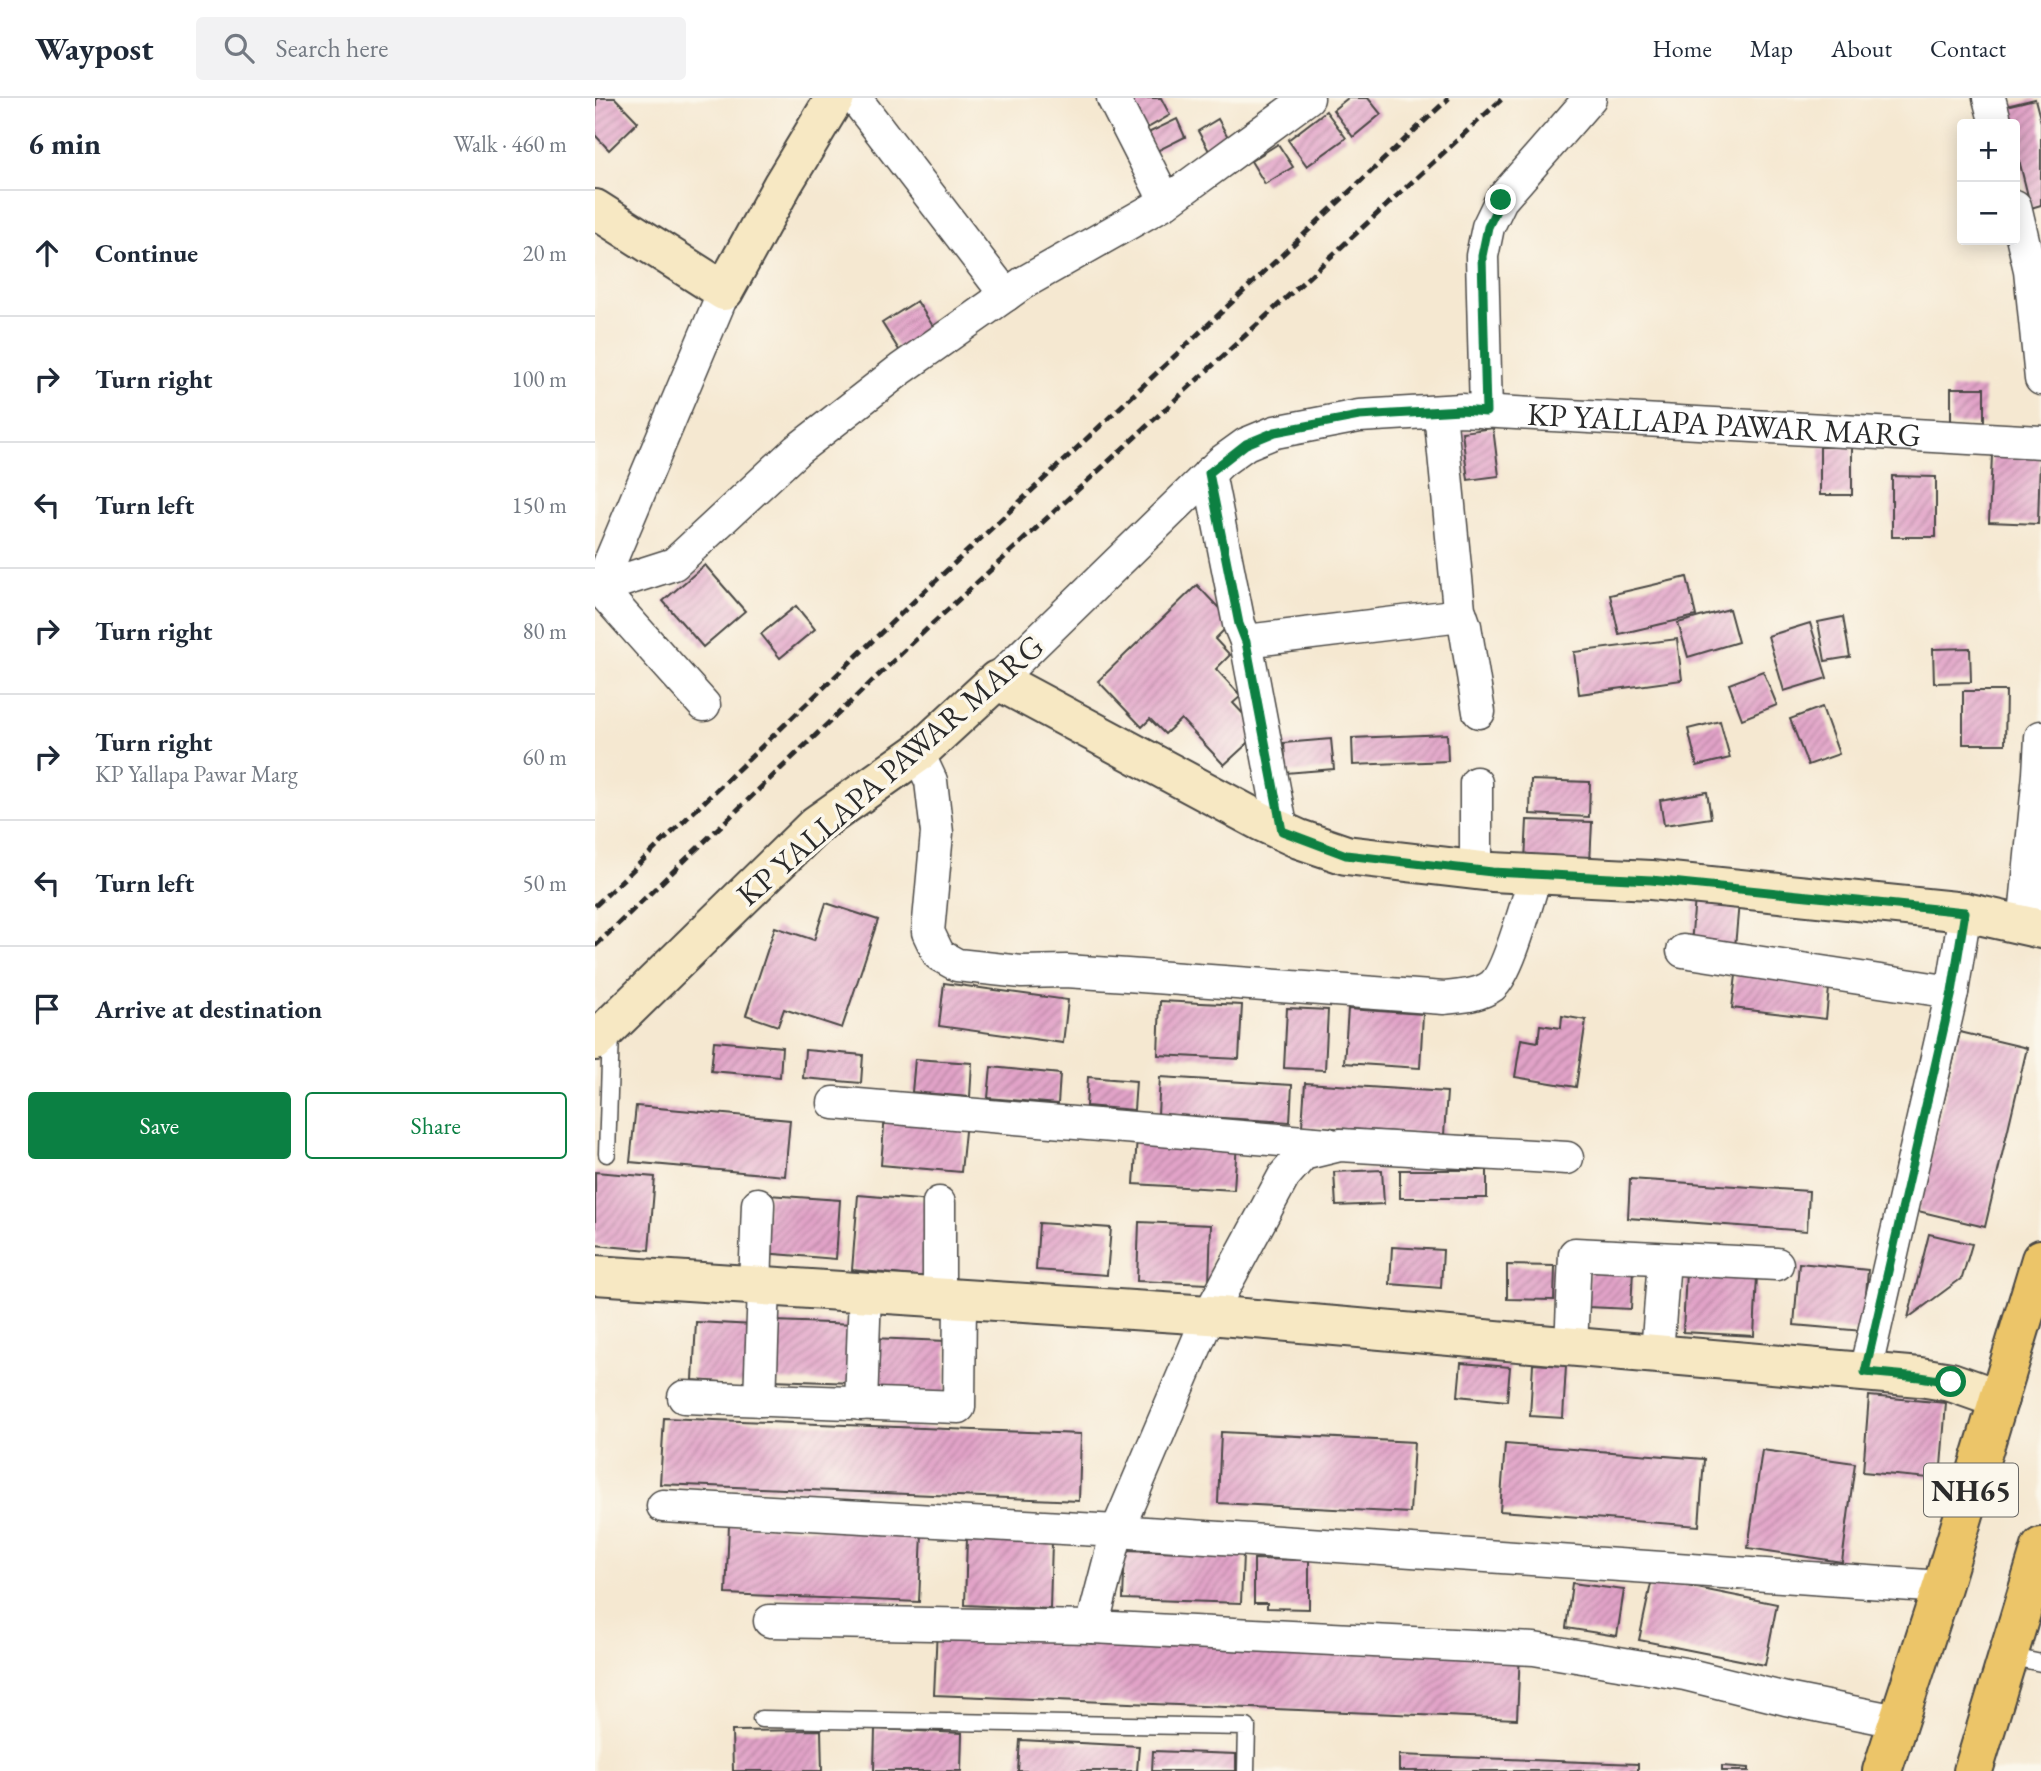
<!DOCTYPE html>
<meta charset="utf-8">
<style>
body{margin:0;font-family:"EB Garamond",serif;background:#f2f2f3;color:#1f2937}
.controls{position:absolute;right:21px;top:21px;display:grid;overflow:hidden;border-radius:7px;box-shadow:0 4px 18px #0003}
.controls button{width:63px;height:63px;display:grid;place-items:center;padding:0;border:0;border-bottom:2px solid #e0e1e3;background:#fff;color:#1f2937;font:35px sans-serif}
.stop{position:absolute;width:21px;height:21px;margin:-16px;border:5px solid #0b8043;border-radius:50%;background:#fff}
.stop.end{background:#0b8043;border-color:#fff;box-shadow:0 2px 7px #0008}
.list{margin:0;padding:0;list-style:none}
h2{display:flex;justify-content:space-between;align-items:center;height:91px;margin:0;padding:0 28px;font-size:30px}
h2 small{font-size:23px;font-weight:400;color:#747a83}
.list li{display:grid;grid-template-columns:46px 1fr auto;gap:21px;align-items:center;box-sizing:border-box;height:126px;padding:0 28px;border-top:2px solid #e0e1e3}
.list b{display:block;font-size:26px;white-space:nowrap}
.list p{margin:0;font-size:23px;white-space:nowrap;color:#747a83}
.list em{font-size:23px;font-style:normal;color:#747a83}
.actions{display:flex;gap:14px;padding:21px 28px}
.actions a{flex:1;padding:16px 0;border:2px solid #0b8043;border-radius:7px;text-align:center;font-size:24px;color:#0b8043}
.actions .main{background:#0b8043;color:#fff}
.icon{flex:none;width:38px;height:38px;fill:none;stroke:currentColor;stroke-width:2;stroke-linecap:round;stroke-linejoin:round}
.map{position:relative;flex:none;width:1446px;height:1673px;overflow:hidden}
header{display:flex;align-items:center;gap:42px;box-sizing:border-box;height:98px;padding:0 35px;background:#fff;border-bottom:2px solid #e0e1e3}
header strong{font-size:33px}
nav{display:flex;gap:38px;margin-inline-start:auto;font-size:24px}
.search{width:490px;height:63px;background:#f2f2f3;display:flex;align-items:center;gap:18px;box-sizing:border-box;padding:0 24px;border-radius:7px;color:#747a83;font-size:26px}
main{display:flex}
aside{flex:1;background:#fff}
.map>svg:first-child{display:block}
</style>
<header>
<strong>Waypost</strong>
<div class="search"><svg class="icon" aria-label="search" viewBox="0 0 24 24"><circle cx="10" cy="10" r="6"/><path d="M15 15l6 6"/></svg>Search here</div>
<nav><a>Home</a><a>Map</a><a>About</a><a>Contact</a></nav>
</header>
<main>
<aside>
<h2>6 min<small>Walk · 460 m</small></h2>
<ul class="list">
<li><svg class="icon" aria-label="ahead" viewBox="0 0 24 24"><path d="M12 20V5M6 11l6-6 6 6"/></svg><div><b>Continue</b></div><em>20 m</em></li>
<li><svg class="icon" aria-label="right" viewBox="0 0 24 24"><path d="M7 20v-9h11M14 6l5 5-5 5"/></svg><div><b>Turn right</b></div><em>100 m</em></li>
<li><svg class="icon" aria-label="left" viewBox="0 0 24 24"><path d="M17 20v-9H6M10 6l-5 5 5 5"/></svg><div><b>Turn left</b></div><em>150 m</em></li>
<li><svg class="icon" aria-label="right" viewBox="0 0 24 24"><path d="M7 20v-9h11M14 6l5 5-5 5"/></svg><div><b>Turn right</b></div><em>80 m</em></li>
<li><svg class="icon" aria-label="right" viewBox="0 0 24 24"><path d="M7 20v-9h11M14 6l5 5-5 5"/></svg><div><b>Turn right</b><p>KP Yallapa Pawar Marg</p></div><em>60 m</em></li>
<li><svg class="icon" aria-label="left" viewBox="0 0 24 24"><path d="M17 20v-9H6M10 6l-5 5 5 5"/></svg><div><b>Turn left</b></div><em>50 m</em></li>
<li><svg class="icon" aria-label="arrive" viewBox="0 0 24 24"><path d="M6 21V4h12l-3 4 3 4H6"/></svg><div><b>Arrive at destination</b></div></li>
</ul>
<div class="actions"><a class="main">Save</a><a>Share</a></div>
</aside>
<div class="map">
<svg width="1446" height="1673" viewBox="0 0 1446 1673">
<defs>
<pattern id="building-hatch" width="6" height="6" patternUnits="userSpaceOnUse" patternTransform="scale(1.75)"><rect width="6" height="6" fill="#e2a3c8"/><path d="M-1 1l2-2M0 6l6-6M5 7l2-2" fill="none" stroke="#b785a3"/></pattern>
</defs>
<rect width="100%" height="100%" fill="#fbf7ec"/>
<filter id="ink" filterUnits="userSpaceOnUse"><feTurbulence type="fractalNoise" baseFrequency=".0143" numOctaves="2"/><feDisplacementMap in="SourceGraphic" scale="14" xChannelSelector="R" yChannelSelector="G"/><feConvolveMatrix kernelMatrix="1 2 1 2 8 2 1 2 1" color-interpolation-filters="sRGB"/></filter>
<filter id="wash" filterUnits="userSpaceOnUse"><feTurbulence type="fractalNoise" baseFrequency=".00686" numOctaves="4" result="noise"/><feDisplacementMap in="SourceGraphic" scale="28" xChannelSelector="R" yChannelSelector="G"/><feGaussianBlur stdDeviation="1.57" result="paint"/><feColorMatrix in="noise" values="0 0 0 0 0 0 0 0 0 0 0 0 0 0 0 0 0 1.4 0 .05"/><feComposite in="paint" operator="in"/></filter>
<g filter="url(#wash)">
<rect width="100%" height="100%" fill="#f5e8d1"/>
<g id="blocks">
<!-- building -->
<g fill="url(#building-hatch)">
<polygon points="1,0 20,0 43,24 14,52 0,37"/>
<polygon points="539,0 566,0 575,17 549,32 533,3"/>
<polygon points="753,0 773,0 786,16 758,39 738,12"/>
<polygon points="1440,1 1446,24 1446,107 1436,110 1420,46 1420,26 1415,26 1411,8"/>
<polygon points="731,13 751,40 712,68 693,42"/>
<polygon points="582,21 590,39 560,54 551,36"/>
<polygon points="623,21 639,50 619,62 603,33"/>
<polygon points="683,46 698,69 670,86 656,63"/>
<polygon points="322,203 346,241 311,263 287,225"/>
<rect x="1356" y="290" width="33" height="36"/>
<polygon points="898,330 904,378 873,382 867,334"/>
<rect x="1225" y="349" width="32" height="48"/>
<polygon points="1397,357 1445,359 1443,426 1394,424"/>
<polygon points="1297,378 1341,379 1341,439 1297,439"/>
<polygon points="110,467 150,513 108,549 68,503"/>
<polygon points="1092,479 1101,518 1024,536 1015,497"/>
<polygon points="602,487 637,524 620,541 635,557 621,571 646,598 638,605 665,634 629,667 586,621 570,636 555,621 547,629 503,583"/>
<polygon points="201,508 220,531 185,560 166,536"/>
<polygon points="1134,511 1143,544 1093,559 1083,525"/>
<polygon points="1248,519 1255,559 1230,563 1223,524"/>
<polygon points="1215,525 1232,580 1189,593 1173,538"/>
<polygon points="1082,541 1087,582 984,596 979,554"/>
<polygon points="1375,550 1376,584 1339,585 1338,551"/>
<polygon points="1168,573 1182,607 1147,621 1134,586"/>
<polygon points="1368,593 1411,593 1410,646 1368,646"/>
<polygon points="1227,609 1244,656 1213,667 1195,621"/>
<polygon points="1125,623 1135,660 1102,668 1093,631"/>
<polygon points="852,636 853,663 758,667 757,640"/>
<polygon points="736,641 739,671 691,675 689,645"/>
<polygon points="936,682 995,684 994,719 935,716"/>
<polygon points="1112,694 1116,720 1069,727 1065,702"/>
<polygon points="932,722 997,724 995,765 930,763"/>
<polygon points="1100,800 1144,804 1140,849 1096,846"/>
<polygon points="231,805 283,822 247,930 189,911 183,928 151,917 180,829 219,842"/>
<polygon points="1142,869 1235,880 1231,921 1137,910"/>
<polygon points="349,885 473,902 468,945 344,928"/>
<polygon points="565,903 647,907 644,961 563,957"/>
<polygon points="692,910 733,912 730,972 689,970"/>
<polygon points="753,911 828,916 825,970 749,965"/>
<polygon points="967,918 991,922 981,989 920,979 926,941 943,944 945,927 966,930"/>
<polygon points="1365,934 1432,950 1390,1129 1323,1113"/>
<polygon points="119,943 187,949 185,979 116,973"/>
<polygon points="210,952 268,957 266,985 208,980"/>
<polygon points="320,961 377,965 375,999 317,994"/>
<polygon points="396,969 465,976 463,1006 393,1000"/>
<polygon points="493,979 541,983 539,1012 491,1008"/>
<polygon points="565,979 697,987 695,1024 563,1016"/>
<polygon points="710,985 852,994 849,1037 707,1028"/>
<polygon points="41,1008 195,1022 190,1078 35,1064"/>
<polygon points="290,1016 371,1023 366,1074 286,1067"/>
<polygon points="542,1038 642,1044 639,1092 539,1086"/>
<polygon points="787,1072 789,1106 741,1108 739,1074"/>
<rect x="805" y="1072" width="87" height="28"/>
<polygon points="0,1074 60,1079 54,1152 0,1147"/>
<polygon points="1035,1081 1214,1093 1212,1133 1033,1120"/>
<polygon points="173,1097 245,1102 241,1161 168,1155"/>
<polygon points="263,1097 336,1103 330,1179 257,1172"/>
<polygon points="544,1124 616,1127 614,1186 542,1183"/>
<polygon points="444,1125 516,1130 512,1177 441,1172"/>
<polygon points="1334,1136 1377,1146 1367,1180 1313,1220"/>
<polygon points="797,1149 848,1152 846,1190 795,1186"/>
<polygon points="1204,1165 1273,1172 1268,1233 1199,1227"/>
<polygon points="912,1167 960,1168 959,1202 912,1201"/>
<polygon points="994,1170 1038,1172 1036,1211 993,1209"/>
<polygon points="1091,1173 1162,1177 1159,1238 1088,1234"/>
<polygon points="179,1223 261,1226 259,1285 177,1282"/>
<polygon points="101,1224 159,1227 155,1286 98,1282"/>
<polygon points="276,1240 352,1243 350,1295 274,1292"/>
<polygon points="866,1265 915,1269 912,1303 863,1298"/>
<polygon points="938,1266 971,1268 968,1320 935,1318"/>
<polygon points="1274,1298 1351,1305 1345,1381 1268,1374"/>
<polygon points="69,1320 486,1336 484,1403 65,1386"/>
<polygon points="626,1334 819,1344 815,1415 623,1405"/>
<polygon points="910,1346 1109,1361 1104,1428 905,1413"/>
<polygon points="1167,1352 1260,1365 1247,1464 1153,1450"/>
<polygon points="134,1427 327,1435 324,1504 131,1496"/>
<polygon points="372,1440 457,1443 455,1511 370,1507"/>
<polygon points="530,1452 648,1456 646,1505 528,1501"/>
<polygon points="659,1461 714,1462 714,1511 672,1510 672,1505 659,1505"/>
<polygon points="1057,1481 1182,1506 1170,1567 1044,1542"/>
<polygon points="977,1485 1029,1492 1022,1538 971,1530"/>
<polygon points="342,1530 925,1554 922,1621 339,1597"/>
<polygon points="280,1631 367,1635 366,1673 279,1673"/>
<polygon points="226,1632 227,1673 138,1673 137,1633"/>
<polygon points="425,1642 544,1648 542,1673 423,1673"/>
<polygon points="558,1653 641,1656 641,1673 557,1673"/>
<polygon points="804,1657 1043,1666 1043,1673 804,1673"/>
<polygon points="1127,1668 1154,1670 1154,1673 1127,1673"/>
</g>
</g>
</g>
<g filter="url(#ink)">
<use href="#blocks" fill-opacity="0" stroke="#494744" stroke-width="2"/>
<g fill="none" stroke-linecap="round" stroke-linejoin="round">
<!-- lane casing -->
<g stroke="#494744" stroke-width="19">
<g id="lane">
<polyline points="12,1056 16,934"/>
<polyline points="1413,1558 1446,1565"/>
<polyline points="166,1621 652,1629 651,1673"/>
</g>
</g>
<!-- street casing -->
<g stroke="#494744" stroke-width="35">
<g id="street">
<polyline points="260,0 411,197"/>
<polyline points="518,0 571,104"/>
<polyline points="1394,0 1401,26"/>
<polyline points="1420,108 1435,172 1446,281"/>
<polyline points="845,314 864,511 870,528 884,614"/>
<polyline points="891,314 887,158 893,129 906,102 995,0"/>
<polyline points="614,375 644,526 651,543 866,517"/>
<polyline points="4,490 129,193"/>
<polyline points="4,490 109,607"/>
<polyline points="0,493 4,490 79,466 202,352 306,271 428,185 571,104 713,0"/>
<polyline points="651,543 687,733"/>
<path id="s1" d="M402,582L626,364L651,346L680,334L764,318L866,312L1446,344"/>
<path d="M323,655L336,683L342,735L333,834L344,857L362,867L427,874L471,873L532,877L849,900C865,898 883,898 897,888C914,875 933,799 941,776"/>
<polyline points="881,685 881,772"/>
<polyline points="1429,828 1444,676 1446,639"/>
<polyline points="1088,853 1357,894"/>
<polyline points="239,1005 733,1046"/>
<polyline points="344,1105 344,1200"/>
<polyline points="160,1188 163,1106"/>
<polyline points="976,1249 980,1156 1182,1166"/>
<polyline points="1062,1256 1069,1161"/>
<polyline points="1270,1274 1357,894 1370,814"/>
<polyline points="89,1299 364,1309 365,1201"/>
<polyline points="165,1302 169,1188"/>
<polyline points="266,1306 270,1195"/>
<polyline points="68,1408 522,1433 1347,1489"/>
<polyline points="175,1523 497,1529 939,1551 1090,1576 1191,1601 1302,1623"/>
<polyline points="497,1529 522,1433 614,1217 689,1078 708,1056 745,1047 972,1060"/>
</g>
</g>
<!-- secondary casing -->
<g stroke="#494744" stroke-width="42">
<g id="secondary">
<polyline points="0,111 129,193 188,86 240,0"/>
<polyline points="0,943 221,727 323,655 402,582 667,724 704,741 751,757 897,774 1056,782 1370,814 1446,831"/>
<polyline points="0,1177 614,1217 1325,1279 1356,1284 1404,1301"/>
</g>
</g>
<!-- highway casing -->
<g stroke="#494744" stroke-width="42">
<g id="highway">
<polyline points="1287,1673 1347,1489 1446,1161"/>
<polyline points="1378,1673 1446,1449"/>
</g>
</g>
<!-- lane -->
<use href="#lane" stroke="#fff" stroke-width="16"/>
<!-- street -->
<use href="#street" stroke="#fff" stroke-width="32"/>
<!-- secondary -->
<use href="#secondary" stroke="#f7e8c3" stroke-width="38"/>
<!-- highway -->
<use href="#highway" stroke="#ecc569" stroke-width="38"/>
<!-- rail -->
<g stroke="#2b2b2b" stroke-width="5" stroke-dasharray="10 5" stroke-linecap="butt">
<polyline points="0,808 315,507 854,0"/>
<polyline points="0,848 336,527 908,0"/>
</g>
</g>
</g>
<g fill="none" stroke-linecap="round" stroke-linejoin="round" filter="url(#ink)">
<!-- route -->
<polyline stroke="#0b8043" stroke-width="9" points="906,102 893,129 887,158 891,314 866,312 764,318 680,334 651,346 614,375 644,526 651,544 687,733 751,757 897,774 1056,782 1370,814 1357,894 1270,1274 1325,1279 1356,1284"/>
</g>
<g text-anchor="middle" dominant-baseline="central" stroke-width="7" stroke-linejoin="round" paint-order="stroke">
<!-- shield labels -->
<rect fill="#fbf7ec" stroke="#696865" stroke-width="2" x="1329" y="1365.5" width="94" height="53" rx="5"/>
<g font-size="30" font-weight="bold" fill="#2b2b2b">
<text x="1376" y="1392">NH65</text>
</g>
<!-- street labels -->
<g font-size="32" fill="#2b2b2b" stroke="#fbf7ec">
<text stroke="none"><textPath href="#s1" startOffset="826">KP YALLAPA PAWAR MARG</textPath></text>
<text transform="translate(295 672) rotate(-41)">KP YALLAPA PAWAR MARG</text>
</g>
</g>
</svg>
<div class="controls">
<button>+</button>
<button>−</button>
</div>
<div class="stop" style="left:1356px;top:1284px"></div>
<div class="stop end" style="left:906px;top:102px"></div>
</div>
</main>
